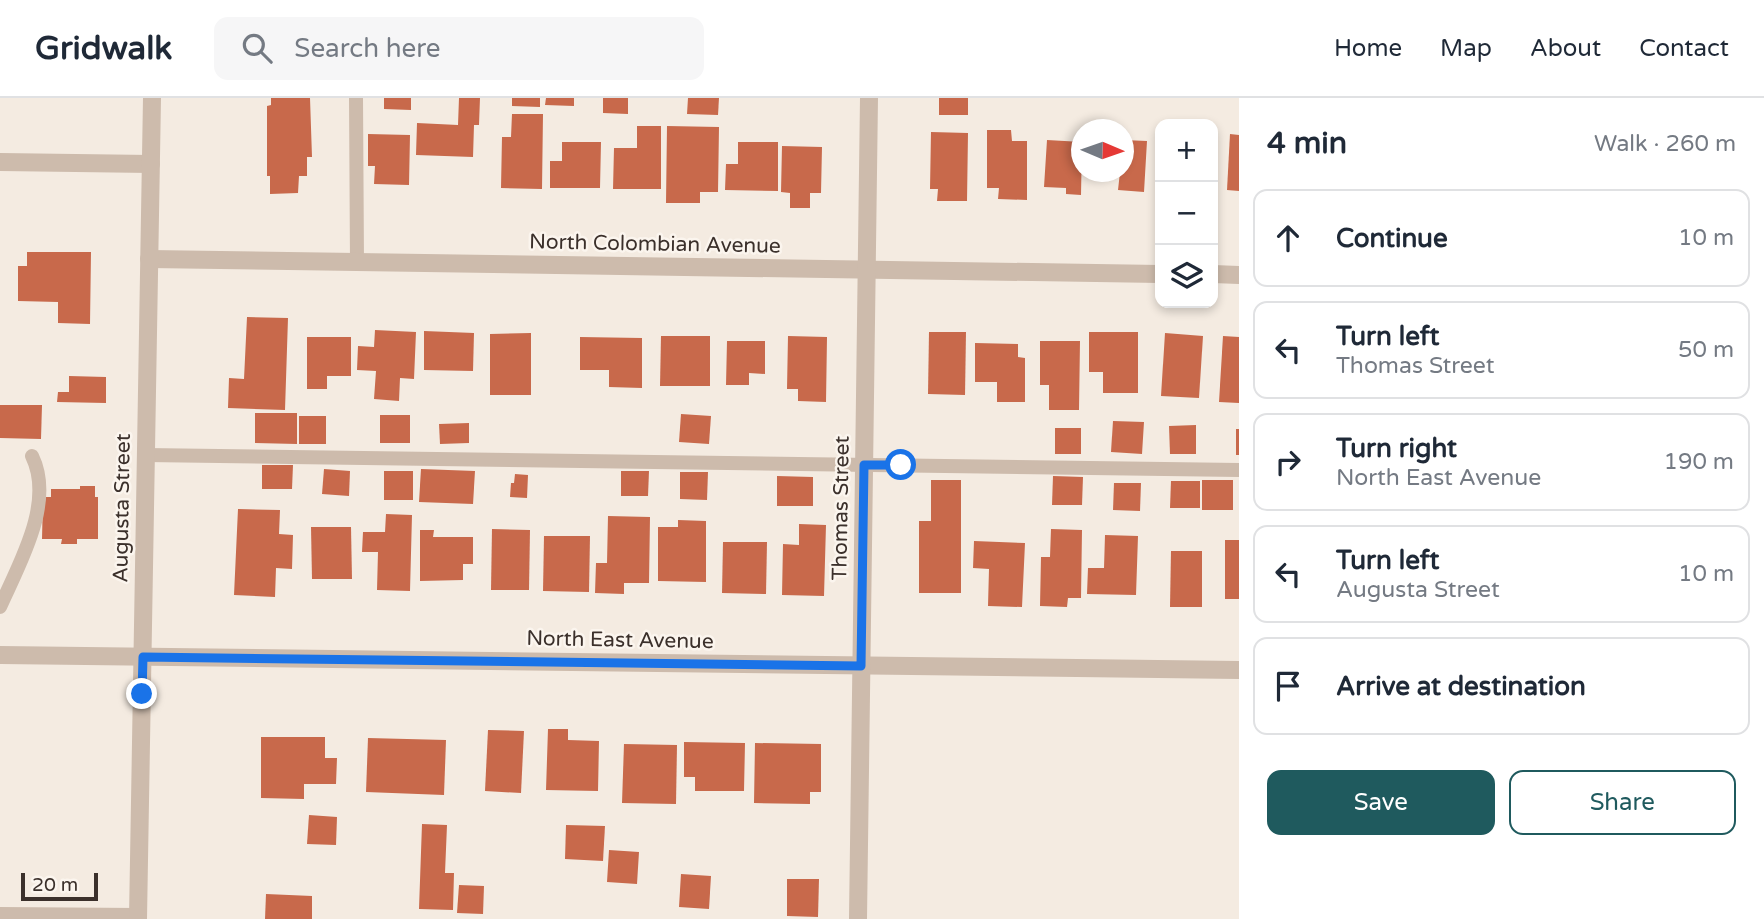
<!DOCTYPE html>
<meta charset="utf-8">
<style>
body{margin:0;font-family:"Varela Round",sans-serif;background:#f6f6f7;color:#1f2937}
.controls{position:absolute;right:21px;top:21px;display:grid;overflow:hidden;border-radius:14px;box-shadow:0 4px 10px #0003}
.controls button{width:63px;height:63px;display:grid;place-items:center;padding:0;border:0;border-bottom:2px solid #e0e1e3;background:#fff;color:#1f2937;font:35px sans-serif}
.compass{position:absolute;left:1071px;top:21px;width:63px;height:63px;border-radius:50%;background:#fff;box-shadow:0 4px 10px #0003;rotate:92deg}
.scale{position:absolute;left:21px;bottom:18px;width:77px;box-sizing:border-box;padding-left:7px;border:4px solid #3b302b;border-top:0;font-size:19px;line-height:24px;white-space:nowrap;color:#3b302b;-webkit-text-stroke:5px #fbf5ee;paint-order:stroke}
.stop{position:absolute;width:21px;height:21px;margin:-16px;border:5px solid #1a73e8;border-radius:50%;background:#fff}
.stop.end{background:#1a73e8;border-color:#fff;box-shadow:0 2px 7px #0008}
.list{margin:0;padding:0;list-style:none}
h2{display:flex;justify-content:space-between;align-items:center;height:91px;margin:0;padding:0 28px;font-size:30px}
h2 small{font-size:23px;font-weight:400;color:#747a83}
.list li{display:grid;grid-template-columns:46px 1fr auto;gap:21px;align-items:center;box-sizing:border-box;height:98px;margin:0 14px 14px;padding:0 14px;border:2px solid #e0e1e3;border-radius:14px}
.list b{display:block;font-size:26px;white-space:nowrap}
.list p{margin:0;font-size:23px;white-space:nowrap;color:#747a83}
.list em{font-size:23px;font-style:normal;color:#747a83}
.actions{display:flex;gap:14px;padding:21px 28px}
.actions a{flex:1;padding:16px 0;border:2px solid #1f5a5e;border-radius:14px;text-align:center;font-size:24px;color:#1f5a5e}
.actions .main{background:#1f5a5e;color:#fff}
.icon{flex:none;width:38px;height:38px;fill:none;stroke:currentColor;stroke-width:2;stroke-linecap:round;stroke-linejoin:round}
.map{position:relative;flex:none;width:1239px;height:821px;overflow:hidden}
header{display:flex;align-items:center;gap:42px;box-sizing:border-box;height:98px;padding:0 35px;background:#fff;border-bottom:2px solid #e0e1e3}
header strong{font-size:33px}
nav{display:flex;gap:38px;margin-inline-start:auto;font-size:24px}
.search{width:490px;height:63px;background:#f6f6f7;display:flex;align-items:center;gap:18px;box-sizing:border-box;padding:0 24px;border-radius:14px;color:#747a83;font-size:26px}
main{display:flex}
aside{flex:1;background:#fff}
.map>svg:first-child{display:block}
</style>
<header>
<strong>Gridwalk</strong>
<div class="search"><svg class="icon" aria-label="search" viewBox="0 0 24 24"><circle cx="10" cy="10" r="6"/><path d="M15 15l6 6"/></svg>Search here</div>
<nav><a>Home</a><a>Map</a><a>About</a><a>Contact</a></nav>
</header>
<main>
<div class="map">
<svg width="1239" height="821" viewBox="0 0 1239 821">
<rect width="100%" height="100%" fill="#f4ebe1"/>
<!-- building -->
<g fill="#c8694b">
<polygon points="271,0 310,0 312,59 307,59 307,78 299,78 298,95 270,96 270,78 267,78 267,8 271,7"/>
<polygon points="384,0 411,0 411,12 384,11"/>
<polygon points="459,0 480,0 479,27 474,27 473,59 416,57 417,25 458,27"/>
<polygon points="512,0 540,0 540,9 512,8"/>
<polygon points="546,0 574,0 574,8 545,7"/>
<polygon points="603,0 628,0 628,16 603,15"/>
<polygon points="688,0 719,0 718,17 687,16"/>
<rect x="939" y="0" width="29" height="17"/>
<polygon points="512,16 543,16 542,91 501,90 502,39 511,39"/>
<polygon points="637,28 661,28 661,91 613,91 614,50 637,50"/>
<polygon points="667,28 719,29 718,94 700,94 700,105 666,105"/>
<polygon points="987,32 1011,32 1012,43 1027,43 1027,102 998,101 999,90 987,90"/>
<polygon points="931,34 968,35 967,103 937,103 938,91 930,91"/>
<polygon points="368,36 410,37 409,87 374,86 375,68 368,68"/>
<polygon points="1230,36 1239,37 1239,93 1227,92"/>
<polygon points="1047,42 1082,44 1081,97 1066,96 1066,90 1044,89"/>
<polygon points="1124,42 1147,43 1144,94 1118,92 1120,74 1124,74"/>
<polygon points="562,44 601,44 600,90 550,90 550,63 562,63"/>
<polygon points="738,44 778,44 778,93 725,92 726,66 738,66"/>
<polygon points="782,48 822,49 821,95 810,95 810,110 790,110 790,95 781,94"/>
<polygon points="27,154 91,154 90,226 58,225 58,204 18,203 18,168 27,168"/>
<polygon points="247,219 288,220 285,312 228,310 229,280 244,281"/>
<polygon points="375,232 416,234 414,281 400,280 399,303 374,301 376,273 357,272 358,248 374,249"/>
<polygon points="424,233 474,235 473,273 424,272"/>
<polygon points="929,234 966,234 965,297 928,296"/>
<polygon points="1089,234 1138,234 1138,295 1103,295 1103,274 1089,274"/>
<polygon points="531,235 531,297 490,297 490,236"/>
<polygon points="1165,235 1203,238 1199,300 1161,298"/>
<polygon points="661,238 710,238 710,288 660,288"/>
<polygon points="788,238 827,239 826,304 798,303 798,291 787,291"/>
<polygon points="1223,238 1239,239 1239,305 1219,304"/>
<polygon points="307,239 351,239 351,278 327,278 327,291 307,291"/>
<polygon points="580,239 642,240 642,290 609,289 609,272 580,272"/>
<polygon points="727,243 765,243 765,276 749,275 749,287 726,287"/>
<polygon points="1040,243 1080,243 1079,312 1049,312 1049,287 1040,287"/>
<polygon points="975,245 1018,246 1018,259 1025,260 1025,304 997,304 997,284 975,284"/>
<polygon points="69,278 106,279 106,305 57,304 58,294 69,294"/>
<polygon points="0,307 42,307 41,341 0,340"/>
<polygon points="255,315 297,315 297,346 255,345"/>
<polygon points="681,316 711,318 709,346 679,344"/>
<rect x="380" y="317" width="30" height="28"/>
<rect x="299" y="318" width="27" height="28"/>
<polygon points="1113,323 1144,324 1142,356 1111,354"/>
<polygon points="469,325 469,345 440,346 439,326"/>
<polygon points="1196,327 1196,356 1170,356 1169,328"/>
<rect x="1055" y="330" width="26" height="26"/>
<rect x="1236" y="331" width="3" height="26"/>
<polygon points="262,367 293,367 292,391 262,391"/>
<polygon points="324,371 350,373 349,398 322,396"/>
<polygon points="421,371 475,373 473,406 419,404"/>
<rect x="384" y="373" width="29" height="29"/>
<polygon points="621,373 649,373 648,398 621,398"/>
<polygon points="680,374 708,374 707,402 680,401"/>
<polygon points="515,376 528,377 527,400 510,399 511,385 514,385"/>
<polygon points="777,378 813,379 813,408 777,408"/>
<polygon points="1053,378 1083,379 1082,407 1052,407"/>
<polygon points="931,382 961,382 961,495 919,495 919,423 931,423"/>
<rect x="1202" y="382" width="31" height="30"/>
<polygon points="1171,383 1200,383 1200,410 1170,410"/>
<polygon points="1114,385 1141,385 1140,413 1113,412"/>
<polygon points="80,388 95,388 95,399 98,399 98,441 77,441 77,446 61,446 62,441 42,441 43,399 51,399 51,391 80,391"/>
<polygon points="238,411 280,412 279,436 293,437 292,471 276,470 275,499 234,497"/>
<polygon points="386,416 412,417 410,493 377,492 378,454 362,454 363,434 385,434"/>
<polygon points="608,418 650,419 649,485 624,485 624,496 595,495 596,465 607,465"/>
<polygon points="678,422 706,423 706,484 658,483 658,429 678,429"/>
<polygon points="799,426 826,427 824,498 782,497 783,446 799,447"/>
<polygon points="311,429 351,429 352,481 312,481"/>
<polygon points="492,431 530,432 529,492 491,492"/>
<polygon points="1051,431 1082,432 1081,500 1068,500 1067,509 1040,508 1041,459 1050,459"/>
<polygon points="420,432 434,432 433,439 473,439 473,466 463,466 463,482 420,483"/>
<polygon points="1105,437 1138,438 1136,497 1087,496 1088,470 1104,470"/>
<polygon points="544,438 590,438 589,494 543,493"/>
<rect x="1225" y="442" width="14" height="59"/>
<polygon points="974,443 1025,445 1022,509 988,508 989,471 973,470"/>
<polygon points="723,444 767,444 766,496 722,495"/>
<polygon points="1171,453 1202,453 1202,509 1170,509"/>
<polygon points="548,631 568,631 568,642 599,643 598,693 546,692"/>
<polygon points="488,632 524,633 521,695 485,693"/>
<polygon points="261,639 325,639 325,660 337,660 336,686 304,686 304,701 261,700"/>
<polygon points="368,640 446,642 444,697 366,694"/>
<polygon points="684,644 745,645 744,693 695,693 695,679 684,679"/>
<polygon points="755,645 821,646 821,694 810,694 810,706 754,705"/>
<polygon points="624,646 677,647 676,706 622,705"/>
<polygon points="309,717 337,719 336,747 307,746"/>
<polygon points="422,726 447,727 445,775 454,775 453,812 419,811"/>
<polygon points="566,727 605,728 603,763 565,761"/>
<polygon points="609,752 639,754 637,786 607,784"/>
<polygon points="681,776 711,778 709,811 679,809"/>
<polygon points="787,781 819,781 818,819 787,818"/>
<polygon points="459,787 484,788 483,816 457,815"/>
<polygon points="266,796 312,798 312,821 265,821"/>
</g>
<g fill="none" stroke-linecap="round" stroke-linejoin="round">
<!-- service -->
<g stroke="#cdbbac" stroke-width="14">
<polyline points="356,0 357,164"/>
<polyline points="146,357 1239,372"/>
<path d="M0,509C19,466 55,405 32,358"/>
<polyline points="0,816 138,817"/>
</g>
<!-- minor -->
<g stroke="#cdbbac" stroke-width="18">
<polyline points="0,64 151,66"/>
<polyline points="149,161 1160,176"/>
<polyline points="1213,176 1239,177"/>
<polyline points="0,557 1239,572"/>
<polyline points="858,821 869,0"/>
</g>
<!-- tertiary -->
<polyline stroke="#cdbbac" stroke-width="18" points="138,821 152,0"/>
</g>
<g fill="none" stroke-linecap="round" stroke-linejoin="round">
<!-- route -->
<polyline stroke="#1a73e8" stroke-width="9" points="142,596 143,559 861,568 864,367 901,367"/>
</g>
<g text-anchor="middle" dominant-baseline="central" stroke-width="5" stroke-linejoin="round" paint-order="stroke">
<!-- street labels -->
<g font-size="21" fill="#3b302b" stroke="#fbf5ee">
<text transform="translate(655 146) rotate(1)">North Colombian Avenue</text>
<text transform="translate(122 410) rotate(-89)">Augusta Street</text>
<text transform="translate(841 410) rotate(-89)">Thomas Street</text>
<text transform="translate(620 542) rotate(1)">North East Avenue</text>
</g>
</g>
</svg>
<div class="controls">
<button>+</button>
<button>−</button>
<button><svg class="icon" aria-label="layers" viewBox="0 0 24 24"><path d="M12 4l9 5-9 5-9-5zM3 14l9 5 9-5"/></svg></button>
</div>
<svg class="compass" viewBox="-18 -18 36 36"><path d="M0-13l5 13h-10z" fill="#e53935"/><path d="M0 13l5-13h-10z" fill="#747a83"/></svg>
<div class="scale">20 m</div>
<div class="stop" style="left:901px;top:367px"></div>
<div class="stop end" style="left:142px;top:596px"></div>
</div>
<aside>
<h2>4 min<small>Walk · 260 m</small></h2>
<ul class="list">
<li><svg class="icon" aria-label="ahead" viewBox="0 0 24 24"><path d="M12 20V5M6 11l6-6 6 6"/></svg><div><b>Continue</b></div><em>10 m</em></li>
<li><svg class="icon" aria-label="left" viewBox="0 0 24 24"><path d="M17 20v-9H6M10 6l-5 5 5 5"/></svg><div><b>Turn left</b><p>Thomas Street</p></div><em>50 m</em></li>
<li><svg class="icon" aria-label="right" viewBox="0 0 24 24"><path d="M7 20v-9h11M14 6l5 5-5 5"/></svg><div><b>Turn right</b><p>North East Avenue</p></div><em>190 m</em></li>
<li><svg class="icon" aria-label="left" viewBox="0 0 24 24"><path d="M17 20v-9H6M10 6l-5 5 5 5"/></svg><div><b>Turn left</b><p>Augusta Street</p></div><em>10 m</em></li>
<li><svg class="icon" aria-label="arrive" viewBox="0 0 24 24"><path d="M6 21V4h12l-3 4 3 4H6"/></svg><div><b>Arrive at destination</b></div></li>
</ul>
<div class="actions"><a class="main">Save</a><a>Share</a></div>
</aside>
</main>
